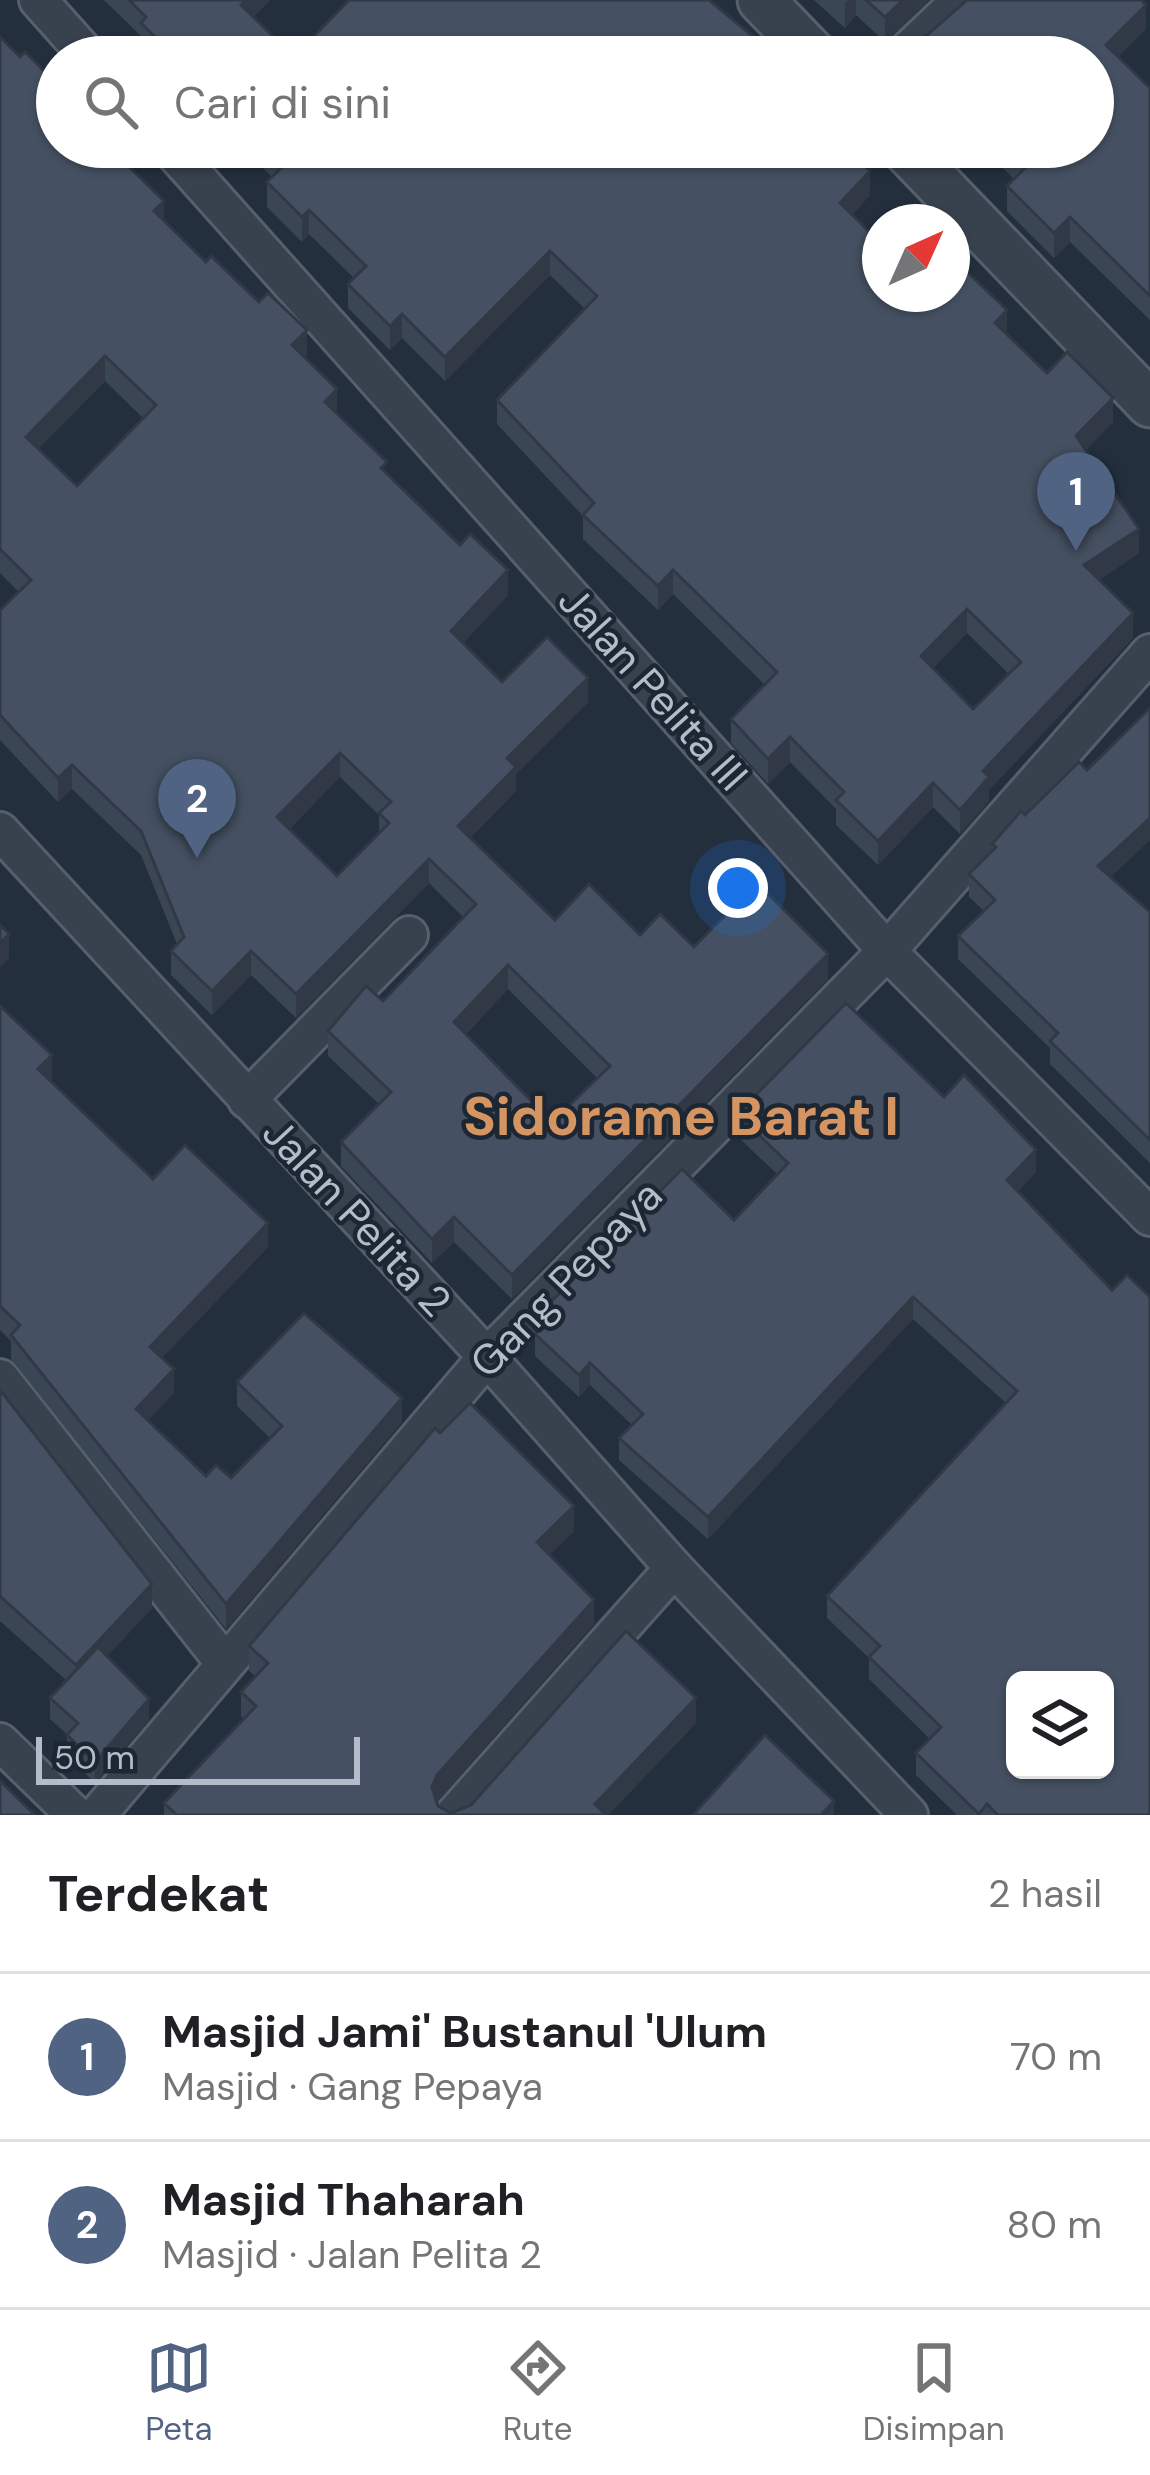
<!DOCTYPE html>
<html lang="id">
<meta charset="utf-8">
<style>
body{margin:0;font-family:"DM Sans",sans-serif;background:#f6f6f6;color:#202124}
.controls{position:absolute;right:36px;bottom:36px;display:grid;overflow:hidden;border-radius:18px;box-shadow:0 3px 9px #0004}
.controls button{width:108px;height:108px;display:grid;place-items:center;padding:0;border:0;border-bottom:3px solid #e0e0e0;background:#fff;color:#202124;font:60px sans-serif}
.compass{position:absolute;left:862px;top:204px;width:108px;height:108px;border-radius:50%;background:#fff;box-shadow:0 3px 9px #0004;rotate:45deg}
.scale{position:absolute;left:36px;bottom:30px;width:324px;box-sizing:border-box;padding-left:12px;border:6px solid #b4bcc9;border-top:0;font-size:33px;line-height:42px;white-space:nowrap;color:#b4bcc9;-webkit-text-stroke:9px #1d2633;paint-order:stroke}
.you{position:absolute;left:738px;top:888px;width:42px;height:42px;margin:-30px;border:9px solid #fff;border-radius:50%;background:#1a73e8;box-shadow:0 0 0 18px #1a73e833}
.badge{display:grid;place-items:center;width:78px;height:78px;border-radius:50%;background:#506383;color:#fff;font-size:39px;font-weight:700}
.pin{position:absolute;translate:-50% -99px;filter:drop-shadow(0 3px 6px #0008)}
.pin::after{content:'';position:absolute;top:63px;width:42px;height:36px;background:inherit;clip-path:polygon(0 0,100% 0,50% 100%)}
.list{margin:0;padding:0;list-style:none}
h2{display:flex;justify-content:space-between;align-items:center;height:156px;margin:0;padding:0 48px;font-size:51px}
h2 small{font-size:39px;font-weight:400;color:#757577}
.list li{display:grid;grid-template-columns:78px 1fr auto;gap:36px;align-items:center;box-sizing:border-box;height:168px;padding:0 48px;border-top:3px solid #e0e0e0}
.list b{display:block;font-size:45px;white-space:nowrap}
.list p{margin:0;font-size:39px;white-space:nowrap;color:#757577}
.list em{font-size:39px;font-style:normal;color:#757577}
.icon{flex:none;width:66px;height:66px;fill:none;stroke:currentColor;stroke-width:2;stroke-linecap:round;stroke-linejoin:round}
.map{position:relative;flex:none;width:1150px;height:1815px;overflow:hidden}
.search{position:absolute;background:#fff;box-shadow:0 3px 9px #0004;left:36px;right:36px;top:36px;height:132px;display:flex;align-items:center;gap:30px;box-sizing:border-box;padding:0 42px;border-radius:66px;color:#757577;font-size:45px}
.sheet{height:492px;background:#fff}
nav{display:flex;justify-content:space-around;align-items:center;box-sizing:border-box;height:168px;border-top:3px solid #e0e0e0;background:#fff;font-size:33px;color:#757577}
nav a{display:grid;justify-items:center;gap:6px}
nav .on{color:#506383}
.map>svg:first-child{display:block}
</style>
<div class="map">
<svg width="1150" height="1815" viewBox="0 0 1150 1815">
<rect width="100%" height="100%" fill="#242f3e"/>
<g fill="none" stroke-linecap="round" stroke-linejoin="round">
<!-- minor casing -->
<g stroke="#565f6c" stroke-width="42">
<g id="minor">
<polyline points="38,0 89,57"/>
<polyline points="901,57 961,0"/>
<polyline points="169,147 887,951 1150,1217"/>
<polyline points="0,831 487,1357 674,1568 909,1815"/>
<polyline points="247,1100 409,935"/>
<polyline points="0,1378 223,1661"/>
<polyline points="0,1742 75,1815"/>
<polyline points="97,1815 487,1357 887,951 1150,653"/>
<polyline points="454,1815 674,1568"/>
</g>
</g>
<!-- tertiary casing -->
<g stroke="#565f6c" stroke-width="51">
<g id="tertiary">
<polyline points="761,0 816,57"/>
<polyline points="903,147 1150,404"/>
</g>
</g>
<!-- minor -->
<use href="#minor" stroke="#38414e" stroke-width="36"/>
<!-- tertiary -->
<use href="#tertiary" stroke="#38414e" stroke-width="45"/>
</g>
<!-- wall -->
<g fill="#3b4654" fill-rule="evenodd">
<polygon points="104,0 270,0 253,17 294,57 150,57 141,47 141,36"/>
<polygon points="814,0 929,0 885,42 856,15 845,28"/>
<polygon points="1146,29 1118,57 1150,88 1150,320 1070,242 1054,258 1007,211 1007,186 1014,179 982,147 1093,147 1093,57 903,57"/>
<path d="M0,37L57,147H132V165L129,167L164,221L307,355L304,357L337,413L387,474L508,595L463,643L502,682L588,702L516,774V791L471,837L555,920L640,935L828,979L512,1299L454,1242L432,1263L341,1166V1142L379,1104L328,1056V1031L383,1001L463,917L429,883L296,1018L251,975L212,1015L171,975V951L177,944L141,855L72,789L58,802L0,740V610L19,592L0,573ZM105,381L143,418L77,486L38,449ZM340,777L379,815V833L337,876L289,829ZM508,989L597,1078L552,1122L466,1034Z"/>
<path d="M241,147H822L870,195L852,215L880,294L1007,334L1047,373L1113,422L1086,450L1139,553L1099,580L1133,638L989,790V801L960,834L933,807L878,865L836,825V809L790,762L768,784L731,743V719L765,685L673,594L658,610L583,539V516L497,424V400L584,308L550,275L445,381L402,338L390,350L348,308V284L354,278L309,234L302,242L267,207V182L272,177ZM967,633L1009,674L973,709L933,668Z"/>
<polygon points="1025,815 1150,840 1110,877 1150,912 1150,1163 1050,1064 1050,1048 958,959 958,936 984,911 969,897 969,874 992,851 992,844"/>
<polygon points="0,1006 52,1079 50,1081 153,1179 268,1247 162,1358 174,1393 148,1420 206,1476 231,1478 270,1438 237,1406 237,1382 402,1422 226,1629 11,1359 11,1341 0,1330"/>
<polygon points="944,1097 1036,1172 1018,1191 1150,1815 957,1815 916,1775 916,1753 930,1739 869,1679 869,1658 827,1618 827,1596 1006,1403 913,1319 708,1539 619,1460 619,1438 632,1425 590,1385 579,1397 535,1356 535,1334 545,1324 545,1308 734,1220 777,1174 737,1136 737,1114"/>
<polygon points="0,1390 152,1608 107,1656 149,1720 95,1783 67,1756 67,1734 50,1719 50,1698 66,1680 0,1621"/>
<polygon points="574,1531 549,1555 594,1624 437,1801 438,1806 451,1813 696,1723 608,1815 164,1815 164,1803 244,1719 241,1716 241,1692 255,1676 249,1671 249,1646"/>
</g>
<!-- shaded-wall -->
<g fill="#303945">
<polygon points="246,0 270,0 241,30 241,5"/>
<polygon points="848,0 856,0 856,15 845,28 845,3"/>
<polygon points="903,0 929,0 885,42 885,17"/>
<polygon points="1146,5 1146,29 1106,69 1106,45"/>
<polygon points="125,147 132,147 132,165 117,180 117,155"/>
<polygon points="870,171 870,195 840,227 840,203"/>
<polygon points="164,201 164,225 154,211"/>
<polygon points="309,210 309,234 302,242 302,217"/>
<polygon points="1070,217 1070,242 1054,258 1054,233"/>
<polygon points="550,251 550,275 445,381 445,357"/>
<polygon points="1007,310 1007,335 995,323"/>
<polygon points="402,314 402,338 390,350 390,326"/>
<polygon points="307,330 307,355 292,370 292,345"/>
<polygon points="105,356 105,381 26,461 26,437"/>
<polygon points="337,389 337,414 325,402"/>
<polygon points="1113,398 1113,422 1076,460 1076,436"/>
<polygon points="1139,529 1139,553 1084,590 1084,565"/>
<polygon points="508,570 508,595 451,656 451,631"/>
<polygon points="673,570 673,594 658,610 658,586"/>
<polygon points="967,609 967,633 921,681 921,656"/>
<polygon points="1133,613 1133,638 989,790 989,801 960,834 960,810 983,771"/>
<polygon points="588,678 588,702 516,774 516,791 458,850 458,826 507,758"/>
<polygon points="790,737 790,762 768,784 768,759"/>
<polygon points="340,753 340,777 277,842 277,817"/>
<polygon points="72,765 72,789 58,802 58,778"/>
<polygon points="933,783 933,807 878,865 878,841"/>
<polygon points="1150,818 1150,840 1098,889 1098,866"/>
<polygon points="429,859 429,883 296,1018 296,994"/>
<polygon points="9,934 9,958 0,968 0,943"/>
<polygon points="251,951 251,975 212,1015 212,991"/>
<polygon points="828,954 828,979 512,1299 512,1275"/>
<polygon points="508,965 508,989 454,1046 454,1022"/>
<polygon points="52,1055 52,1079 38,1093 38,1069"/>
<polygon points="1036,1150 1036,1172 1007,1202 1007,1180"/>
<polygon points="454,1217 454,1242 432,1263 432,1239"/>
<polygon points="268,1223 268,1247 150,1371 150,1347"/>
<polygon points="913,1297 913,1319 708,1539 708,1517"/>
<polygon points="590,1363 590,1385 579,1397 579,1375"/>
<polygon points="174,1369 174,1393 136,1433 136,1409"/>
<polygon points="402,1398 402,1422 226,1629 226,1604"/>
<polygon points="574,1506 574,1531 537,1567 537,1542"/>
<polygon points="152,1584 152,1608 76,1689 76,1665"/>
<polygon points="594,1600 594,1624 437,1800 432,1812 432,1787 437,1775"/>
<polygon points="696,1698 696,1723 608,1815 595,1815 595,1804"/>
<polygon points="149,1699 149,1720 95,1783 95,1762"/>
<polygon points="834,1801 834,1815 821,1815"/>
</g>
<!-- building -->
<g fill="#455162" stroke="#303945" stroke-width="3" fill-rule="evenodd">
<polygon points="129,0 246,0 241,5 294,57 175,57 141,23 146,17"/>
<polygon points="349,0 709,0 778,57 294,57"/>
<polygon points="866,0 903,0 885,17"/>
<polygon points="967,0 1141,0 1146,5 1106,45 1150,88 1150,296 1070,217 1054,233 1007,186 1026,167 1006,147 1093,147 1093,57 903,56"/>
<path d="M0,37L20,57L25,52L57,84V147H125L117,155L164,201L154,211L206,262L211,256L259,302L268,293L307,330L292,345L337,389L325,402L387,462L381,468L460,545L470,534L508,570L451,631L502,682L547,637L588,678L507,758L516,767L458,826L555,920L589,884L640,935L660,914L694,947L757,883L828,954L512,1275L454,1217L432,1239L341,1142L391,1092L328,1031L366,986L383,1001L476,904L429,859L296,994L251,951L212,991L171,951L184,937L141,831L72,765L58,778L0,715V610L31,580L0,549ZM105,356L156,405L77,486L26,437ZM340,753L391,802L379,813L389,823L337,876L277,817ZM508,965L610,1066L552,1122L454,1022Z"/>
<path d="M266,147H822L826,151L830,147H845L870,171L840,203L880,242V294H932L935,297L938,294H952V279L963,268L1007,310L995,323L1047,373L1067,352L1113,398L1076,436L1139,529L1084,565L1133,613L983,771L989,777L960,810L933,783L878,841L836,800L844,792L790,737L768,759L731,719L777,672L673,570L658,586L583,515L594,503L497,400L597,296L550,251L445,357L402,314L390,326L348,284L366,266L309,210L302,217L267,182L284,165ZM967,609L1021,662L973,709L921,656Z"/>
<polygon points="1150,708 1150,818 1098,866 1150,912 1150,1140 1050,1041 1058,1033 958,936 995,900 969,874 996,847 992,844 1021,811 1025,815 1079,762 1087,770"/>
<polygon points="0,925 9,934 0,943"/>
<path d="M846,1003L944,1097L964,1075L1036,1150L1007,1180L1112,1290L1127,1275L1150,1297V1815H998L987,1804L979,1814L916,1753L941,1727L869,1657L880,1646L827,1596L1017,1391L913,1297L708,1517L619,1438L643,1414L590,1363L579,1375L535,1334L553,1316L545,1308L682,1169L734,1220L788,1163L737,1114ZM1015,1680H1105V1770H1015Z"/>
<polygon points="0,1006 52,1055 38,1069 153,1179 185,1145 268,1223 150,1347 174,1369 136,1409 206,1476 216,1465 231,1478 282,1426 237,1382 304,1313 402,1398 226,1604 11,1335 20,1325 0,1306"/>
<polygon points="0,1390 152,1584 76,1665 0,1596"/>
<polygon points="470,1403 574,1506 537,1542 594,1600 437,1775 432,1787 438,1806 451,1813 471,1805 626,1631 696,1698 595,1804 606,1815 177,1815 164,1803 256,1706 241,1692 268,1663 249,1646 435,1428 440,1433"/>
<polygon points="98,1647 149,1699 95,1762 67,1735 78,1723 50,1698"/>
<polygon points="765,1735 834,1801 821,1815 693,1815"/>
<polygon points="0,1781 35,1815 0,1815"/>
</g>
<g text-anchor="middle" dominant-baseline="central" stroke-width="9" stroke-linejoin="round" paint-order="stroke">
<!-- street labels -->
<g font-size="42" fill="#b4bcc9" stroke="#1d2633">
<text transform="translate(653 688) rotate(48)">Jalan Pelita III</text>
<text transform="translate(357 1217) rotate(47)">Jalan Pelita 2</text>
<text transform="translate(566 1279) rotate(-46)">Gang Pepaya</text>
</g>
<!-- district labels -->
<g font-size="54" font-weight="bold" fill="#d59563" stroke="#1d2633">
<text x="681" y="1116">Sidorame Barat I</text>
</g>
</g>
</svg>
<div class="controls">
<button><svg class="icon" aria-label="layers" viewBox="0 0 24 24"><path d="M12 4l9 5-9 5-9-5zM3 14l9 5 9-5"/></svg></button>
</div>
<svg class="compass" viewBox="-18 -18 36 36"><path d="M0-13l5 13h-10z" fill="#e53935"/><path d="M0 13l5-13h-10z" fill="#757577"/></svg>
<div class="scale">50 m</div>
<div class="you"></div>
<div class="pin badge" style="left:1076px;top:551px">1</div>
<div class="pin badge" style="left:197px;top:858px">2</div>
<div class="search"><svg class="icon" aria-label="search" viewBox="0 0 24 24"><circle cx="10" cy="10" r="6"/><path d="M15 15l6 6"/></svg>Cari di sini</div>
</div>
<section class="sheet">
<h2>Terdekat<small>2 hasil</small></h2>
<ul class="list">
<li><span class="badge">1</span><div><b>Masjid Jami' Bustanul 'Ulum</b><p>Masjid · Gang Pepaya</p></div><em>70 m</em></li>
<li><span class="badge">2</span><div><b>Masjid Thaharah</b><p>Masjid · Jalan Pelita 2</p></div><em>80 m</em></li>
</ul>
</section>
<nav>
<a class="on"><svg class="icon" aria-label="map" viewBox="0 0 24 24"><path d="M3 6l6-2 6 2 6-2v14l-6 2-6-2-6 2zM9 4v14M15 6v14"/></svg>Peta</a>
<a><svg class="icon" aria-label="directions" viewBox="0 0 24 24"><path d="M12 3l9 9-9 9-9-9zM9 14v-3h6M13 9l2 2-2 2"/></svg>Rute</a>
<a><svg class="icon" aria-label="saved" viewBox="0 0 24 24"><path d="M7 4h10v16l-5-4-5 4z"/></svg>Disimpan</a>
</nav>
